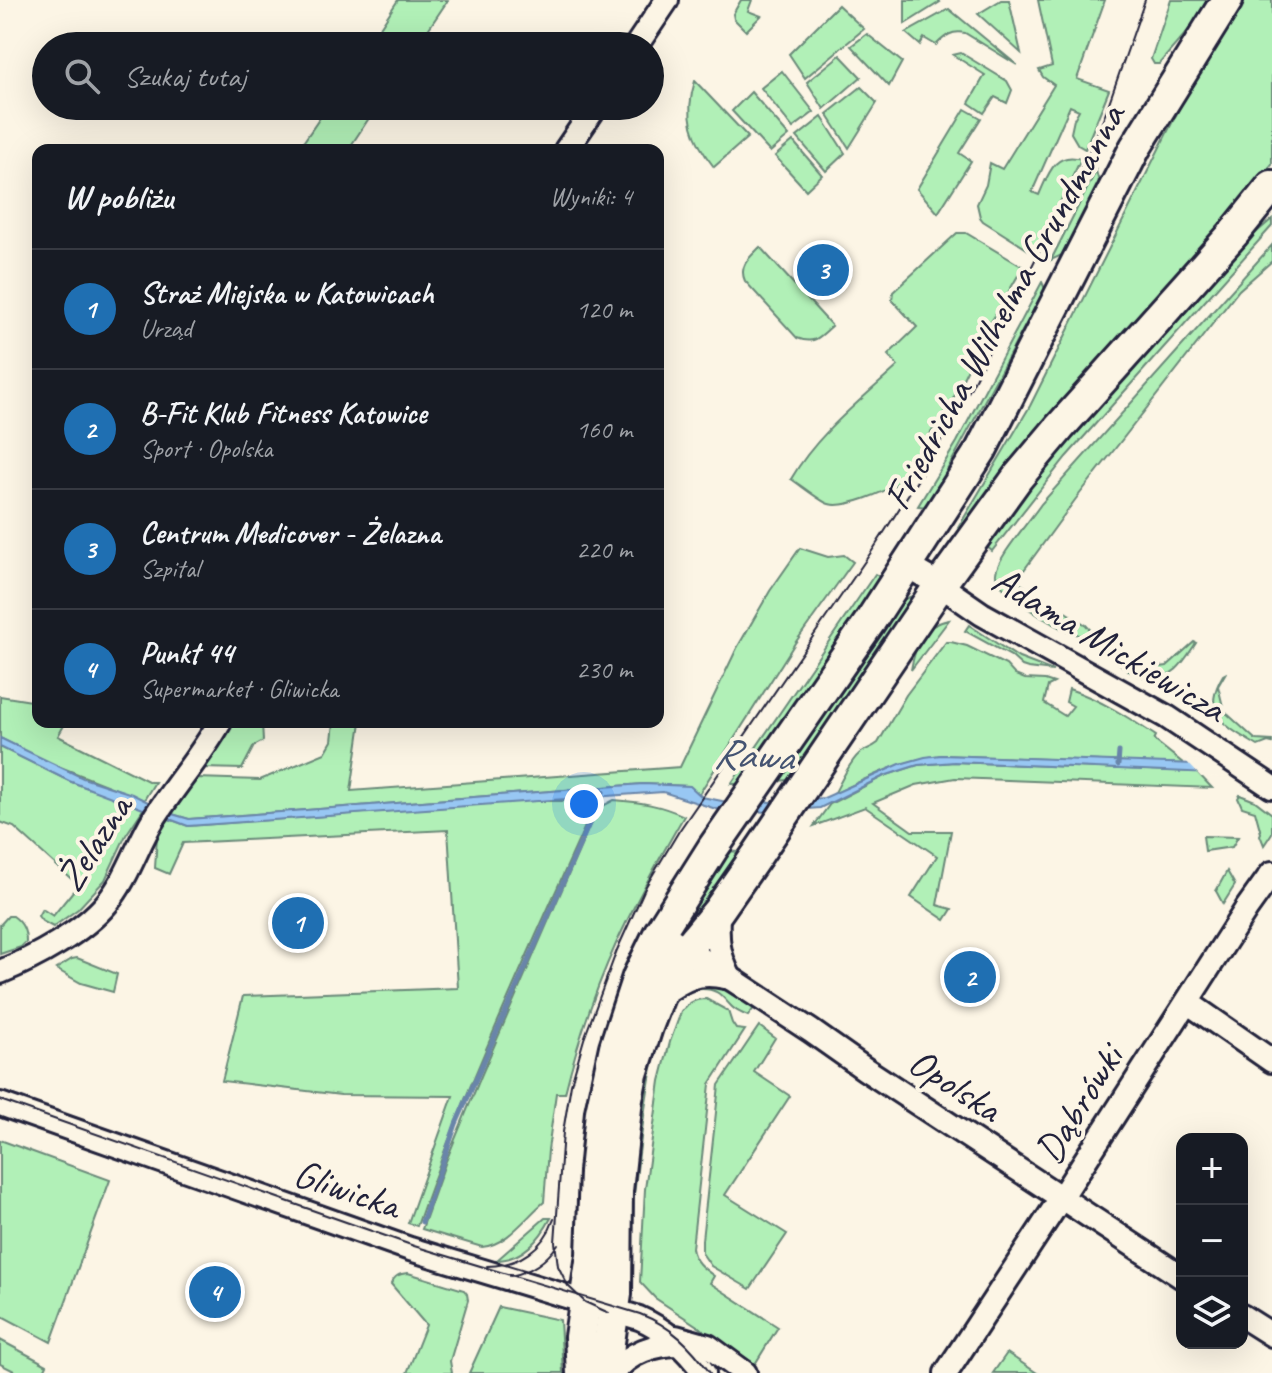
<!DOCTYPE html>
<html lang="pl">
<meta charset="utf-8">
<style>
body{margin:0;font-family:Caveat,sans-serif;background:#242831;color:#f1f3f6}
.controls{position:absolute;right:24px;bottom:24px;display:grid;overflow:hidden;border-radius:16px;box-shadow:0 8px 32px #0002}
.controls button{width:72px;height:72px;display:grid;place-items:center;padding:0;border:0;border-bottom:2px solid #363941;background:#171b24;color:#f1f3f6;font:40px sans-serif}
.you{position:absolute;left:584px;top:804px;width:28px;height:28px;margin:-20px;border:6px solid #fff;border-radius:50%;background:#1a73e8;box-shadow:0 0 0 12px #1a73e833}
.badge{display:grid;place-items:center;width:52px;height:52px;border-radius:50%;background:#1f6fb2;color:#fff;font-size:26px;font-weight:700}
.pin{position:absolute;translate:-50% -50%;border:4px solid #fff;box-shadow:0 2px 8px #0006}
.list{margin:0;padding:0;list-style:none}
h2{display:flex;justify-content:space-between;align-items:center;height:104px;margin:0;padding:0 32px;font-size:34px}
h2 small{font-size:26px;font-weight:400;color:#9ea1a6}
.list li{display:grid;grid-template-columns:52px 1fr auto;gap:24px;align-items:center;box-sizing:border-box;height:120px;padding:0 32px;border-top:2px solid #363941}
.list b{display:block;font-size:30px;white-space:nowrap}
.list p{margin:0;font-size:26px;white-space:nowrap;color:#9ea1a6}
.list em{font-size:26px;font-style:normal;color:#9ea1a6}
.icon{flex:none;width:44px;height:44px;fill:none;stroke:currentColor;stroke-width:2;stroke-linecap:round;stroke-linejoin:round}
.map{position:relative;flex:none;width:1272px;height:1373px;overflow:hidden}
.search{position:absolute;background:#171b24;box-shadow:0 8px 32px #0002;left:32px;top:32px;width:632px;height:88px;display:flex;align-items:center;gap:20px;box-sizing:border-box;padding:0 28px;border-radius:44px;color:#9ea1a6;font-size:30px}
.panel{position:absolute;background:#171b24;box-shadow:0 8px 32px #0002;left:32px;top:144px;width:632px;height:584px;border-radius:16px}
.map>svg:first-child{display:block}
</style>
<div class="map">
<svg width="1272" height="1373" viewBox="0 0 1272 1373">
<rect width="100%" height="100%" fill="#fcf5e5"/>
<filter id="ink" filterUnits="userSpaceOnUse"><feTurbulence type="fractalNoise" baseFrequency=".0125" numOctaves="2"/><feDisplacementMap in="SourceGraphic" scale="16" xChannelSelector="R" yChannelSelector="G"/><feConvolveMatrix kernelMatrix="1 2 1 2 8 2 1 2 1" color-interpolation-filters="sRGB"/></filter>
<g filter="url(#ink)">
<!-- green -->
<g fill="#b1f0b7" stroke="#6a8979" stroke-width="2">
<polygon points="398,0 448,0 417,46 368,46"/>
<polygon points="741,0 752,0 748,11 761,16 746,31 734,19 733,14"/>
<polygon points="905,0 938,0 940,2 905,24"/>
<polygon points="1001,0 1009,0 1021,53 978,14"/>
<path d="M1038,0H1105L1077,79L1109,90L1085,149L1078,145L1071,133L1074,119L1079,110L1070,106L1032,192L1039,195C1048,175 1054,151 1081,159L1035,254L983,221L980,217L977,204L986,185L990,163L1002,169L1054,85L1043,77L1039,70L1052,66Z"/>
<polygon points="1171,0 1207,0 1193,25 1159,64 1154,64 1151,59"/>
<polygon points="1245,0 1272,0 1272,164 962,531 958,528 1030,406 1188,91 1213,49"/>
<polygon points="838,5 864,29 805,78 789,54"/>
<path d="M949,9L1017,65L965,33C952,30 945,36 936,45L924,38L920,45L906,33Z"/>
<polygon points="867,34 902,62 889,86 851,46"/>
<polygon points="961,53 1007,81 1012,90 1007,103 995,97 984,113 969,103 985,75 953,55"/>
<polygon points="840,55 861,77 824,109 807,82"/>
<polygon points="782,71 814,112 793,128 761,88"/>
<path d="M695,81L748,137L714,167C692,139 684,116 695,81Z"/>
<polygon points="861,87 877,103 849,148 827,114"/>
<polygon points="751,92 789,136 770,152 732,111"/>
<polygon points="328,106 377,106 348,150 298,150"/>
<polygon points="965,109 981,118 959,153 971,161 938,213 917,189"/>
<polygon points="822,117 845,153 826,171 797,137"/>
<polygon points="793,141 822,175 806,190 775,156"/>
<polygon points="1096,171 1099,182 1077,229 1062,255 1051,260"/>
<polygon points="1272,219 1272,226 1066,457 992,551 986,546 998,527 1070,438 1243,244"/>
<path d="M957,233H966L1023,267L987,329L953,399L898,483C885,492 845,509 829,504C821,502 799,484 791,479C817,434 860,401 898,366L888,355L917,327L892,300L893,292Z"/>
<path d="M1272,245V261L1239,290L1075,500L1016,581L1086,625L1094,634L1101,635L1146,669L1167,666L1194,642L1196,643C1184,661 1175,679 1151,678C1127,678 1113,654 1095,643C1085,636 1072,633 1061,628C1045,620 999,593 996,575C994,561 1032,518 1041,504Z"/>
<path d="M760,247L832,326C819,337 815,345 797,338L745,281C738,266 750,257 760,247Z"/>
<polygon points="1042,282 1045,289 927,507 918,506 957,442"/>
<polygon points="800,548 828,557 844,555 853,562 795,643 699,794 689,786 643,784 189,819 172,814 197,778 260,780 325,753 332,741 334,722 361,722 351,791 680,767 737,648 770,591"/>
<polygon points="875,574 880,577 749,770 739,784 731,784"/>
<polygon points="912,596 913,598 908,606 788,780 777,781 900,601"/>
<path d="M949,620L911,670C915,646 921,625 949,620Z"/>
<polygon points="969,625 1019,658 1053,671 1028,668 1022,666 1011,656 965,631"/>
<path d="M946,642H951L967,646L1006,665L1015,675L1025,679L1045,680L1054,683L1048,686L1044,703L1065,716L1073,706L1066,702L1069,689C1101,700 1128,717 1156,736L1154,740L1184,764L941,755C902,760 869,777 834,794C841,782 849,762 860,753C866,749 872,748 878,743L906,695Z"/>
<path d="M1225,674L1218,686L1224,711L1256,740L1272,741V743L1268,742L1258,746C1227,727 1199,715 1223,675Z"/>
<polygon points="0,696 38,702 38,722 66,722 58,736 150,782 155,782 144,800 45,761 0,738"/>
<polygon points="233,722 262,722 263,741 254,746 242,769 203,768"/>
<polygon points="0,747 69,781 144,808 126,835 105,880 78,909 53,927 42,921 38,916 42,909 53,916 78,885 14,827 0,822"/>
<polygon points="954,762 1197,772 1212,788 955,778 916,785 873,803 912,831 951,831 937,905 952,909 945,920 911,897 937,856 865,807 814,826 830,804 884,776 918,765"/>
<polygon points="1240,795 1255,801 1272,814 1272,833 1264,845 1260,835 1261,833 1255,811 1242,807 1238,798"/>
<path d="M614,800C640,802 661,805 684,816C663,852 643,888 625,925C600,975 578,1039 565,1093H556L548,1150L544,1202C526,1217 507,1245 482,1247L422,1229L446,1161L481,1076L597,809Z"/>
<path d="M526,801H591L595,804C533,943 467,1082 417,1226L408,1223L453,1096L341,1095L222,1081L243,996L458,988L448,830L183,843L169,874L155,868L157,836L169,819L188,826Z"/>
<polygon points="1203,836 1238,837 1232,847 1205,851"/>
<polygon points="729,851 739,852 694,918 692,913 693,906"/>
<polygon points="1227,871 1235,885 1223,904 1216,891"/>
<path d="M8,916H13C23,923 26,931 26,942L21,947L0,954V925Z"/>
<polygon points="77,958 117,974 113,992 81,983 56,969 72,959"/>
<path d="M714,984L754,1008L748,1016C743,1014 736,1011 732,1007C722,997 719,989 702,989C694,989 686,992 679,997C650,1024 640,1153 634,1194L628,1199L631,1150L656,1029L679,990Z"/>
<path d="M706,999L728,1011L732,1023L736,1029L745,1030L710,1084L692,1248C694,1262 703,1268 714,1276L710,1283L778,1327L755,1364L655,1298L640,1282L645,1189L660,1081L670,1042L681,1012C688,1003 694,999 706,999Z"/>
<polygon points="759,1026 775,1038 754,1072 790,1096 725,1195 787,1234 750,1289 711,1266 702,1253 702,1240 719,1085"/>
<polygon points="0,1140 110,1180 51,1342 0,1315"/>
<path d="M545,1218H551C540,1239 522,1260 497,1260Z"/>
<path d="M408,1273L464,1290L467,1294L468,1300L450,1361L452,1373H407L426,1325L391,1284C395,1275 399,1274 408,1273Z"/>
<polygon points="499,1307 560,1320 563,1373 469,1373"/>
<polygon points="0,1340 47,1365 43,1373 18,1373 0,1364"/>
<polygon points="1007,1353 1037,1373 993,1373"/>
</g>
<!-- water -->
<polygon fill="#98c7f3" stroke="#6985a9" stroke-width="2" points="0,738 83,778 132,794 172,814 189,819 643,784 690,786 702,797 722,801 775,802 824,798 900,764 925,757 941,755 1251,766 1258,775 954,762 918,765 902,770 884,776 820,808 768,812 716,809 663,792 188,826 69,781 0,747"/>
<!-- pier -->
<polygon fill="#fcf5e5" points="1185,760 1272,761 1272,778 1201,777"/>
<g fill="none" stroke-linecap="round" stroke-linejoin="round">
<!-- stream -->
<g stroke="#6985a9" stroke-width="5">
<polyline points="1118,765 1119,752"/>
<polyline points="422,1222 456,1124 603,792"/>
</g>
<!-- minor casing -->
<g stroke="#22223b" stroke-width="28">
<g id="minor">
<polyline points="636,46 667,0"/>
<polyline points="566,150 596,106"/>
<polyline points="907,566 940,585 982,614 1167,717 1272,787"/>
<path d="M718,911C717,939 717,952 730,978"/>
<polyline points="660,932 811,1031 865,1069 1182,1277"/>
<path d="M0,972C35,958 83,932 107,903C128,878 137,845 154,818C175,785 201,756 220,722"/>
<path d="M661,995C684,979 697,971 725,977"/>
<polyline points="1187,1002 1272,1061"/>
<path d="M0,1104L410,1249L639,1318C667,1330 687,1349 704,1373"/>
<polyline points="1242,1316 1272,1335"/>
<polyline points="676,1337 708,1346 745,1373"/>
<path d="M614,1373C629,1352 655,1344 680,1344"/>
<polyline points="946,1373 1061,1198 1247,908 1272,873"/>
</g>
</g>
<!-- major casing -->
<g stroke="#22223b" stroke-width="36">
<g id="major">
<polyline points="582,1373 580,1337 592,1255 595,1172 601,1112 615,1047 638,977 660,932 713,848 869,623 981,450 1135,148 1227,0"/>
<polyline points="607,1373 609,1342 616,1294 617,1191 627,1099 632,1074 647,1027 659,996 680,957 718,911 757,855 940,585 1018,477 1060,427 1234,233 1272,186"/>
</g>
</g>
<!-- minor -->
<use href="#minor" stroke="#fcf5e5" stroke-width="22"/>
<!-- major -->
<use href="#major" stroke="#fcf5e5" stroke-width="30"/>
<!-- tram -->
<g stroke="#22223b" stroke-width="2">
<path d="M0,1100L414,1246L640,1314C671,1326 691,1346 710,1373"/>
<path d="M487,1266C518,1266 544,1248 554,1219"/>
<path d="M510,1276C531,1272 546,1262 558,1244"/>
<polyline points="609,1313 585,1302 568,1286 558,1266 555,1242 563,1132 571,1084 584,1039 617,950 646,886 679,831 874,548 931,459 971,387 1087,157 1103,120 1145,0"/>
</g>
</g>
</g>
<g text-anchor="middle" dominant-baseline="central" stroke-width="8" stroke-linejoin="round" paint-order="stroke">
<!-- street labels -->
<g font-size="40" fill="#22223b" stroke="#fcf5e5">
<text transform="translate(1004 307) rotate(-61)">Friedricha Wilhelma Grundmanna</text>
<text transform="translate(1109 644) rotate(31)">Adama Mickiewicza</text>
<text transform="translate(94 843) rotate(-57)">Żelazna</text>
<text transform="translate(955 1085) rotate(33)">Opolska</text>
<text transform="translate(1079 1104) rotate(-58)">Dąbrówki</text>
<text transform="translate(347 1189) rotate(19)">Gliwicka</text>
</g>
<!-- water labels -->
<g font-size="42" font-style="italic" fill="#455472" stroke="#fcf5e5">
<text transform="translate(753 755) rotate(3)">Rawa</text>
</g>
</g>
</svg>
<div class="controls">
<button>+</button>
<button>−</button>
<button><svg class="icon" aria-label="layers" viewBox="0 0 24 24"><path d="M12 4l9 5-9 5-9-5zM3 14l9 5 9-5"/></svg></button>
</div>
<div class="you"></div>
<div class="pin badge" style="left:298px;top:923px">1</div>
<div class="pin badge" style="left:970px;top:977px">2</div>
<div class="pin badge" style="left:823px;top:270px">3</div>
<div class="pin badge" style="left:215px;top:1292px">4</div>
<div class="search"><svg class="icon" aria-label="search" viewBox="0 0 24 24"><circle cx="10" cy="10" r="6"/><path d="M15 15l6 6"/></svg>Szukaj tutaj</div>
<section class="panel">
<h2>W pobliżu<small>Wyniki: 4</small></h2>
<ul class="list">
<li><span class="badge">1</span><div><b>Straż Miejska w Katowicach</b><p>Urząd</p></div><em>120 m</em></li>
<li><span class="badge">2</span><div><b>B-Fit Klub Fitness Katowice</b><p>Sport · Opolska</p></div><em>160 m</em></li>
<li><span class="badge">3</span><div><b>Centrum Medicover - Żelazna</b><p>Szpital</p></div><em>220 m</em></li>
<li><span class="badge">4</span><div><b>Punkt 44</b><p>Supermarket · Gliwicka</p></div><em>230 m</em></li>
</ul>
</section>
</div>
